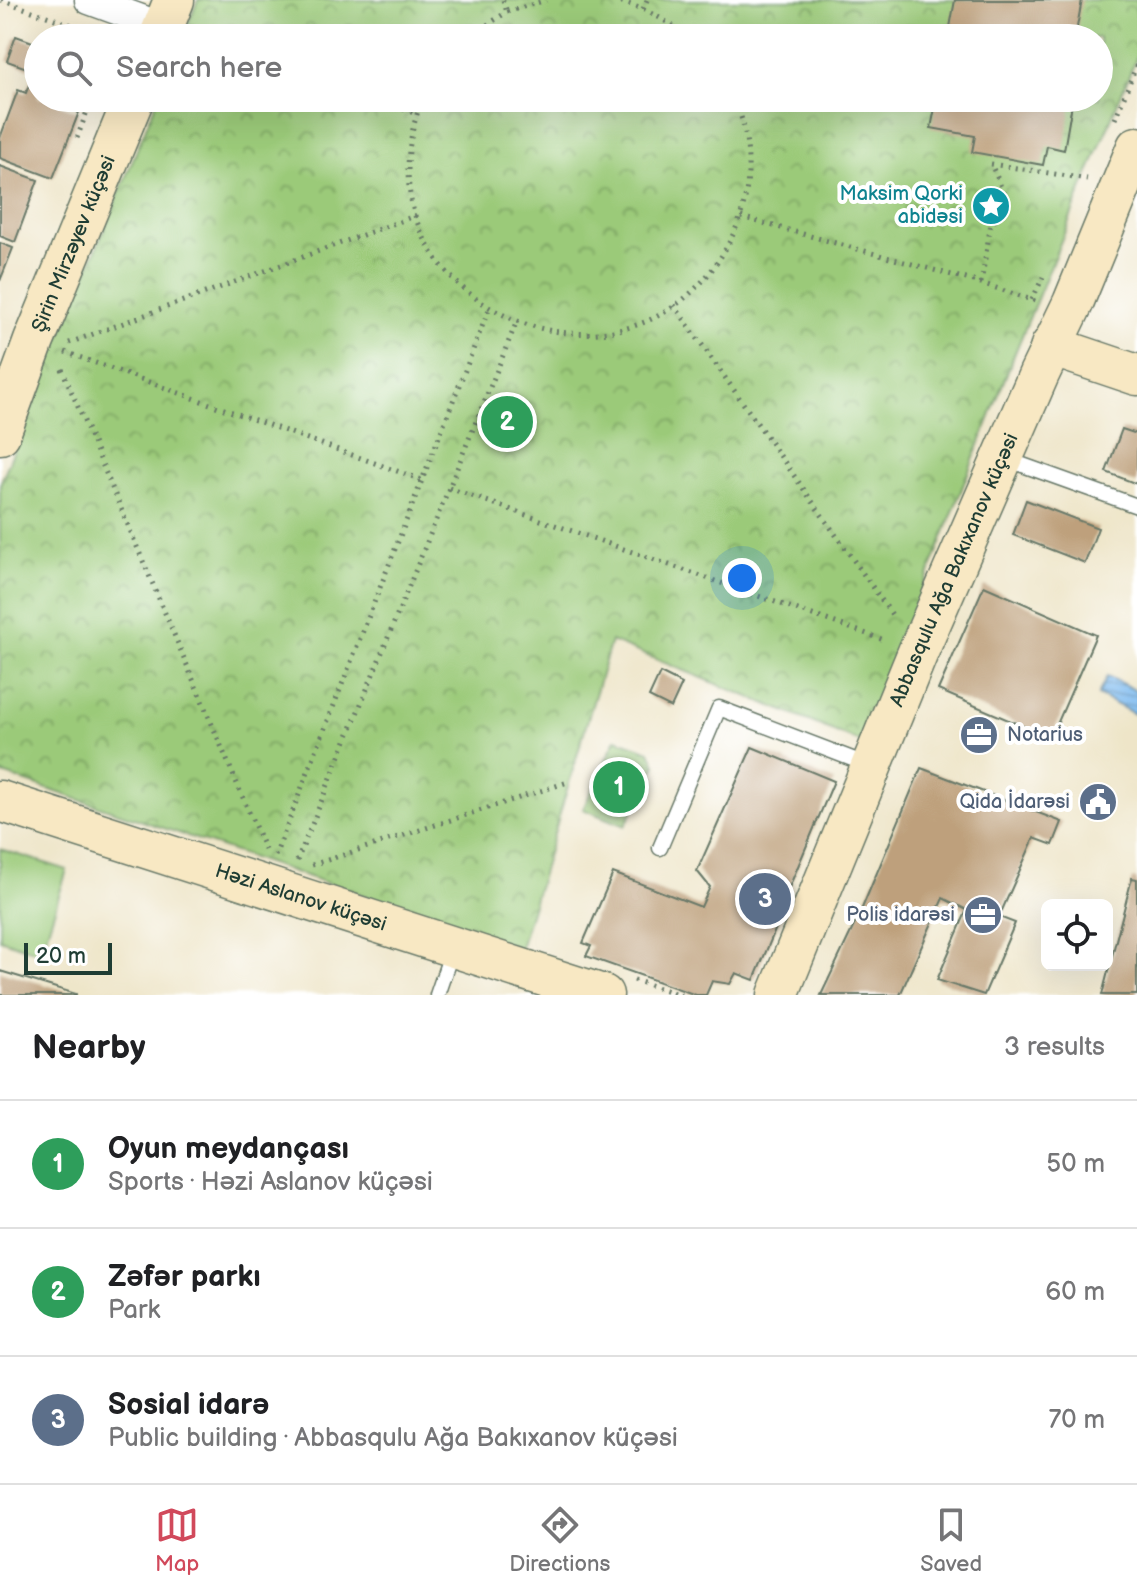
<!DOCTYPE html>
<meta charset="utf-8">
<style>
body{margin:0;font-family:"Balsamiq Sans",sans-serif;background:#f6f6f6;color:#202124}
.controls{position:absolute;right:24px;bottom:24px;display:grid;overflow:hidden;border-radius:12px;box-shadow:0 8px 32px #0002}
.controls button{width:72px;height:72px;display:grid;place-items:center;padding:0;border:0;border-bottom:2px solid #e0e0e0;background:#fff;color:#202124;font:40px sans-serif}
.scale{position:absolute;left:24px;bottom:20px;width:88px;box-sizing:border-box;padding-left:8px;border:4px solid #1f3d34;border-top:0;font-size:22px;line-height:28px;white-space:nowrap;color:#1f3d34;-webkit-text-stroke:6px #fff;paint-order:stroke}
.you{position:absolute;left:742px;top:578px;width:28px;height:28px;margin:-20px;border:6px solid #fff;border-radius:50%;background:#1a73e8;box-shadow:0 0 0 12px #1a73e833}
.badge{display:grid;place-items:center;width:52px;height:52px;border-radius:50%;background:#d1495b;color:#fff;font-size:26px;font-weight:700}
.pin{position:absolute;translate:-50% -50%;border:4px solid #fff;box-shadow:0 2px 8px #0006}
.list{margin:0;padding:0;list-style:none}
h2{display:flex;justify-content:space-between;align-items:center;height:104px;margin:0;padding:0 32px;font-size:34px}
h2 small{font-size:26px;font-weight:400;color:#757577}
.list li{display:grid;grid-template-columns:52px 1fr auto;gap:24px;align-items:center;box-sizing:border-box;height:128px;padding:0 32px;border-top:2px solid #e0e0e0}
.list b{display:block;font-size:30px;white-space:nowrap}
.list p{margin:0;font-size:26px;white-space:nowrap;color:#757577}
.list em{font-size:26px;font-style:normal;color:#757577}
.icon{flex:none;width:44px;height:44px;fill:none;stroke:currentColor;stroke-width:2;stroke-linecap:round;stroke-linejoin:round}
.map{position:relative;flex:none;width:1137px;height:995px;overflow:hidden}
.search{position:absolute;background:#fff;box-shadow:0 8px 32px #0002;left:24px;right:24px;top:24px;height:88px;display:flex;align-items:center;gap:20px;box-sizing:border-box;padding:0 28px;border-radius:44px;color:#757577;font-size:30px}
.sheet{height:488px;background:#fff}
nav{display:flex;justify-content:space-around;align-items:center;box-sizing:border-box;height:112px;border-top:2px solid #e0e0e0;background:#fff;font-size:22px;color:#757577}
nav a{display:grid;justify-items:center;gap:4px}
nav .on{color:#d1495b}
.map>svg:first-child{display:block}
</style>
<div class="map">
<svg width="1137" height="995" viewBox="0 0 1137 995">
<defs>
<pattern id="park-crowns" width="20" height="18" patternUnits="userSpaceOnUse" patternTransform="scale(2)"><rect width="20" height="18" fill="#9bca79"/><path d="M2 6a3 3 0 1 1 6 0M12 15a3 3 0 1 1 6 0" fill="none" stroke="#7ea564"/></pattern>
<pattern id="water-rules" width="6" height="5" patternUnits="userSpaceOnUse" patternTransform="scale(2)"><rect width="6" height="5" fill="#7dbaef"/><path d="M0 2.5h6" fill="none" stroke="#6698c2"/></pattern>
</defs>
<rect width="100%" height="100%" fill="#fff"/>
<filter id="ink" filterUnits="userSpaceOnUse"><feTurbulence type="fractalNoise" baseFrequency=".0125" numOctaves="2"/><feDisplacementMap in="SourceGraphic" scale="16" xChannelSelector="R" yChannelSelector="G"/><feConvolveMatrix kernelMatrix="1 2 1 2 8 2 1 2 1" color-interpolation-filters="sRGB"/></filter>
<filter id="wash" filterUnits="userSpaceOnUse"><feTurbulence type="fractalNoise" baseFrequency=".006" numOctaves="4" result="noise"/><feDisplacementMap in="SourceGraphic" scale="32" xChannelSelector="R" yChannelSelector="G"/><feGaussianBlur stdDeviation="1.8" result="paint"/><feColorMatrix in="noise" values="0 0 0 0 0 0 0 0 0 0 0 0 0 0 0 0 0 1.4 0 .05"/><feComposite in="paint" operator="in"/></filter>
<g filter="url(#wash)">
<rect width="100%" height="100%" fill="#eee5c8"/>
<!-- park -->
<polygon fill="url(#park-crowns)" stroke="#5d8456" stroke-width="2" points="198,0 1137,0 1137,56 1012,360 863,743 611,641 520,948 0,773 0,484 158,98 1099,98 1099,38 182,38"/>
<!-- pitch -->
<g fill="#9bca79" stroke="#5d8456" stroke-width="2">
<polygon points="616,739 650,751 656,765 625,826 583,809"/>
<polygon points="0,849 67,870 41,953 0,939"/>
</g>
<!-- water -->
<polygon fill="url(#water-rules)" stroke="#4e7c92" stroke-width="2" points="1107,676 1137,691 1137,715 1098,695"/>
<g id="blocks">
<!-- building -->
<g fill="#bea07c">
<polygon points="955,0 1082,0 1075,38 948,38"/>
<polygon points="16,36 38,44 38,72 7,61"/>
<polygon points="34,72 38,74 38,98 53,98 52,102 79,112 53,178 0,158 0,138 18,90 26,93"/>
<polygon points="937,98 1073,98 1064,150 1047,146 1043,165 972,152 975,136 931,128"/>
<polygon points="0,166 38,180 15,242 0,236"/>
<polygon points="0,243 13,248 0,281"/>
<polygon points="1122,429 1137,434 1137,484 1106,472"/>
<polygon points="1026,500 1098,528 1085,563 1013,535"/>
<polygon points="984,586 1096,635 1051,738 938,690"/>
<polygon points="660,673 682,684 671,708 649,697"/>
<polygon points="752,747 834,781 788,890 778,890 772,906 781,916 754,980 736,973 730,984 712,981 706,995 696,995 586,956 591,946 583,943 613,873 701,907 710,887 697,871"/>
<polygon points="921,768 1062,822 1053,845 1034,838 999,917 1015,923 984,995 937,980 967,910 943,898 900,995 821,995 860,913"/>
<polygon points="1132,878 1137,879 1137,995 1102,995"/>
<polygon points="0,971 76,994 76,995 0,995"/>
</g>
</g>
</g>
<g filter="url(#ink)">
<use href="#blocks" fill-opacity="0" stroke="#677868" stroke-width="2"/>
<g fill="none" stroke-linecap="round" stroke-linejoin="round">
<!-- lane casing -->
<g stroke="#677868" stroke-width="17">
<g id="lane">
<polyline points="1006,459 1137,506"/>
<polyline points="660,848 719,708 868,765"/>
<polyline points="437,995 453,948"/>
</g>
</g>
<!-- street casing -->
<g stroke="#677868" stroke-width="31">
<polyline id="street" points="89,0 163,27"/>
</g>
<!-- secondary casing -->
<g stroke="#677868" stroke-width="43">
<g id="secondary">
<polyline points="159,38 174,0"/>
<polyline points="1051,346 1137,375"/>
<path id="s1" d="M0,434L34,341L134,98"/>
<path id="s2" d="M0,801L603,995"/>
<path id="s3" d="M778,995L918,652L1039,374L1073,303L1137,147"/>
</g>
</g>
<!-- path -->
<g stroke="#677868" stroke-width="5" stroke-dasharray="2 6" stroke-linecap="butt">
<polyline points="1,0 72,25"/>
<polyline points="503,0 507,12"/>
<path d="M613,0C642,6 666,20 690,38"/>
<polyline points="643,9 647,0"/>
<polyline points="467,38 507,12 546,0"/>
<polyline points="373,98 417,114"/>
<path d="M423,98C337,307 646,436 736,228C753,188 752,138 734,98"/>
<polyline points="1115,119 1137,64"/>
<polyline points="77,138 92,98"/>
<polyline points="991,164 1087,179"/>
<polyline points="741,217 981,283 1038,302"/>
<path d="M981,283L991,223C1016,210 1000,185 991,164"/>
<polyline points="1032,300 1043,277"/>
<polyline points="674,305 895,619"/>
<polyline points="69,343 417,215"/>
<polyline points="65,352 422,480"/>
<polyline points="62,369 265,850"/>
<polyline points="449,488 887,641"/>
<polyline points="275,856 489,309"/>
<polyline points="297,861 517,321"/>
<polyline points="312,865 568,782"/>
<polyline points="634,980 681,995"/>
</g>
<!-- lane -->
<use href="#lane" stroke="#fff" stroke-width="14"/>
<!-- street -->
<use href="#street" stroke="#fff" stroke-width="28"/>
<!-- secondary -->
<use href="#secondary" stroke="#f8e8c3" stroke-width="40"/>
</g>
</g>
<!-- icons -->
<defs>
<g id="sight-disc" transform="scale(2)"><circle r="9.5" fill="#0f9aa8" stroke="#fff"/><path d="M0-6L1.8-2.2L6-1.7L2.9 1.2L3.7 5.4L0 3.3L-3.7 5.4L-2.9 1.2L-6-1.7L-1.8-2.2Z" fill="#fff"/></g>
<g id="office-disc" transform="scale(2)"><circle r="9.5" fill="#5c6f8a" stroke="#fff"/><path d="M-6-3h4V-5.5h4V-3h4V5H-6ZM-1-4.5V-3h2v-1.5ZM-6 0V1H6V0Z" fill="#fff"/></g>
<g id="civic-disc" transform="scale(2)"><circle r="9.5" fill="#5c6f8a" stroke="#fff"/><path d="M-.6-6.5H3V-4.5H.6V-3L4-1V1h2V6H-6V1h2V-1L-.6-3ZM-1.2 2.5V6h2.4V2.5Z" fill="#fff"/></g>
</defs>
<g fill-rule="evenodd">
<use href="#sight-disc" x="991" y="206"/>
<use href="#office-disc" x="979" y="735"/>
<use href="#civic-disc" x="1098" y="802"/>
<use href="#office-disc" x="983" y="915"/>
</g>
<g text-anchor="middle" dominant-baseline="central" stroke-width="8" stroke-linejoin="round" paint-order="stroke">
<!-- culture labels -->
<g font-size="20" fill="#0d838f" stroke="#fff" text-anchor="end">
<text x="963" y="194">Maksim Qorki<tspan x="963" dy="23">abidəsi</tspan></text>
</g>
<!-- street labels -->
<g font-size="20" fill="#1f3d34" stroke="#fff">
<text stroke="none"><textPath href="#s1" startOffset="204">Şirin Mirzəyev küçəsi</textPath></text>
<text stroke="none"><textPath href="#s3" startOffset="460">Abbasqulu Ağa Bakıxanov küçəsi</textPath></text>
<text stroke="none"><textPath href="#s2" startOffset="316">Həzi Aslanov küçəsi</textPath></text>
</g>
<!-- service labels -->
<g font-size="20" fill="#4e5e75" stroke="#fff" text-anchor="end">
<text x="1007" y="735" text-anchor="start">Notarius</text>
<text x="1070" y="802">Qida İdarəsi</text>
<text x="955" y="915">Polis idarəsi</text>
</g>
</g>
</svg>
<div class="controls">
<button><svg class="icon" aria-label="locate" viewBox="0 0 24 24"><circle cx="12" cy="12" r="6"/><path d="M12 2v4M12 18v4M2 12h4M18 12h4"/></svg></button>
</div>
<div class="scale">20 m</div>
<div class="you"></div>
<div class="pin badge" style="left:619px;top:787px;background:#2e9e5b">1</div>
<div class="pin badge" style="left:507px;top:422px;background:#2e9e5b">2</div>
<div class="pin badge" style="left:765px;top:899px;background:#5c6f8a">3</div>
<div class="search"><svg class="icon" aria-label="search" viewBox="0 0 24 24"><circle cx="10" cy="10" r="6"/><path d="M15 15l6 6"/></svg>Search here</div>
</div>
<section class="sheet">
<h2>Nearby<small>3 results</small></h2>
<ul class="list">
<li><span class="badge" style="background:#2e9e5b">1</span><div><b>Oyun meydançası</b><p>Sports · Həzi Aslanov küçəsi</p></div><em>50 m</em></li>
<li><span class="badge" style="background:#2e9e5b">2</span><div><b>Zəfər parkı</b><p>Park</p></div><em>60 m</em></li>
<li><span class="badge" style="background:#5c6f8a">3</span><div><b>Sosial idarə</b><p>Public building · Abbasqulu Ağa Bakıxanov küçəsi</p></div><em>70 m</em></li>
</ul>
</section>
<nav>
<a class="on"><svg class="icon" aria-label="map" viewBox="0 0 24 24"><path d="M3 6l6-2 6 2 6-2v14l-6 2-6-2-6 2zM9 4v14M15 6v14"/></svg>Map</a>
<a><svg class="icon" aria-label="directions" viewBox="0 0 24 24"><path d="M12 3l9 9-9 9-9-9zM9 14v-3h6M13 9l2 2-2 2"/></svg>Directions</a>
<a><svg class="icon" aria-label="saved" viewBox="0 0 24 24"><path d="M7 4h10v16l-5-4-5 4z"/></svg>Saved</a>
</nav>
